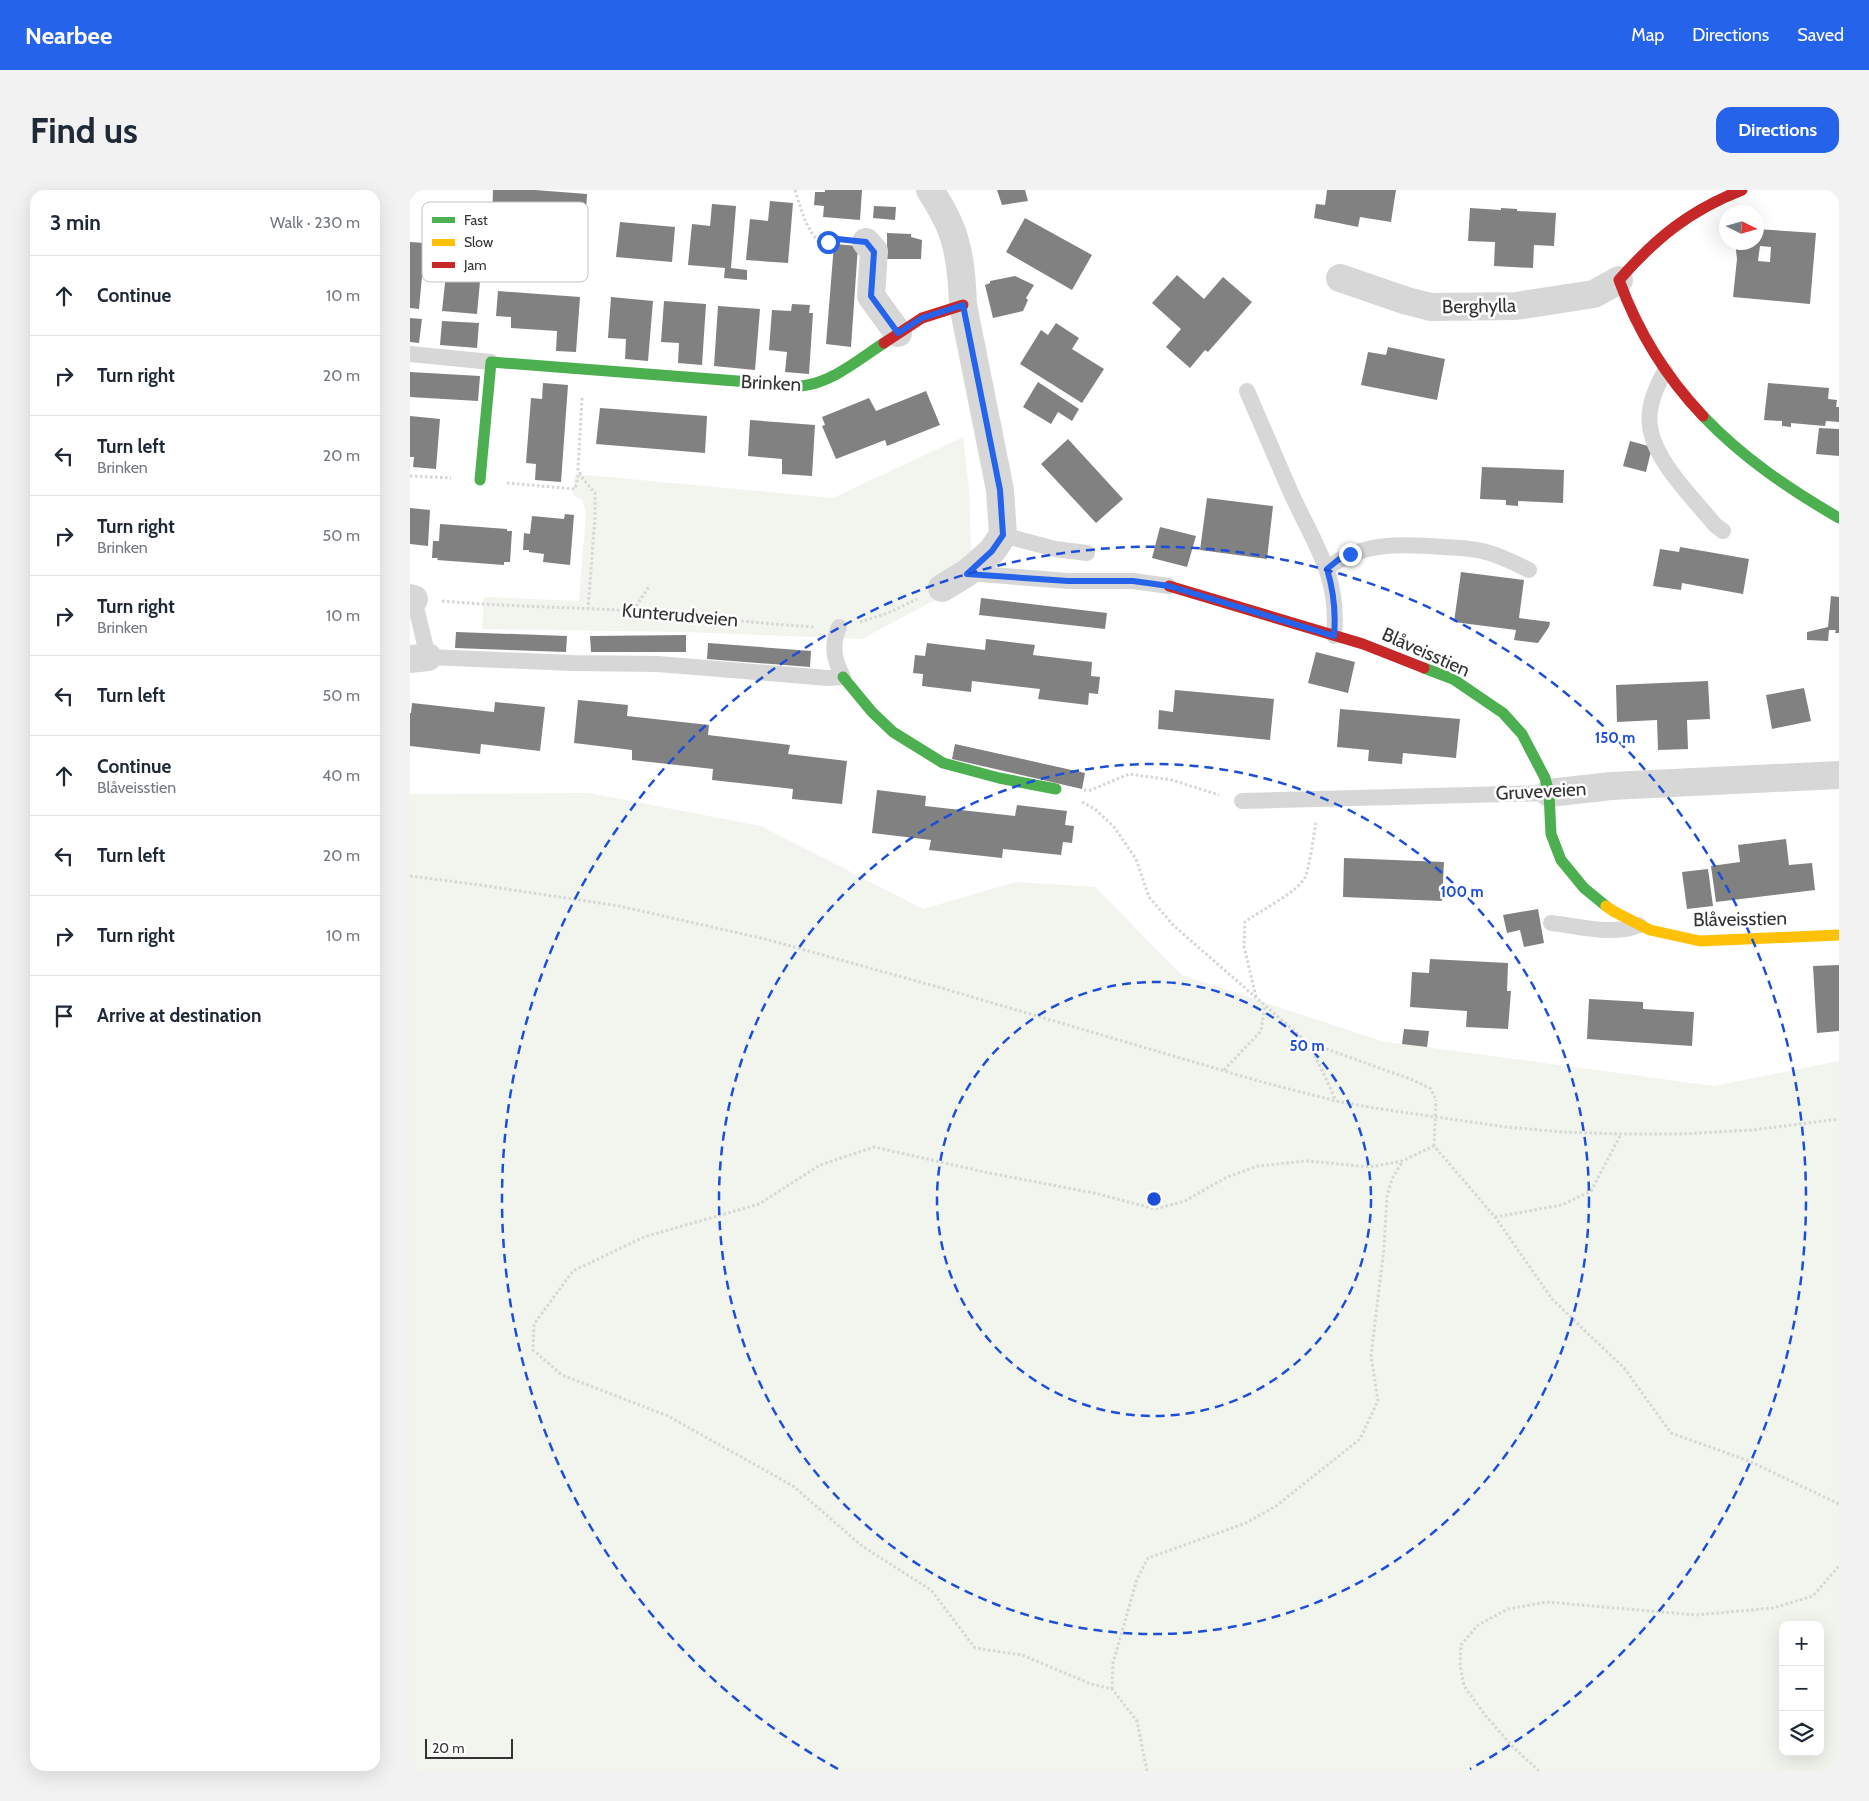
<!DOCTYPE html>
<meta charset="utf-8">
<style>
body{margin:0;font-family:Cabin,sans-serif;background:#f2f2f3;color:#1f2937}
.controls{position:absolute;right:15px;bottom:15px;display:grid;overflow:hidden;border-radius:10px;box-shadow:0 5px 20px #0002}
.controls button{width:45px;height:45px;display:grid;place-items:center;padding:0;border:0;border-bottom:1px solid #e0e1e3;background:#fff;color:#1f2937;font:25px sans-serif}
.compass{position:absolute;left:1309px;top:15px;width:45px;height:45px;border-radius:50%;background:#fff;box-shadow:0 5px 20px #0002;rotate:95deg}
.scale{position:absolute;left:15px;bottom:12px;width:88px;box-sizing:border-box;padding-left:5px;border:2px solid #333;border-top:0;font-size:14px;line-height:18px;white-space:nowrap;color:#333;-webkit-text-stroke:4px #fff;paint-order:stroke}
.stop{position:absolute;width:15px;height:15px;margin:-11px;border:4px solid #2563eb;border-radius:50%;background:#fff}
.stop.end{background:#2563eb;border-color:#fff;box-shadow:0 1px 5px #0008}
.list{margin:0;padding:0;list-style:none}
h2{display:flex;justify-content:space-between;align-items:center;height:65px;margin:0;padding:0 20px;font-size:21px}
h2 small{font-size:16px;font-weight:400;color:#747a83}
.list li{display:grid;grid-template-columns:32px 1fr auto;gap:15px;align-items:center;box-sizing:border-box;height:80px;padding:0 20px;border-top:1px solid #e0e1e3}
.list b{display:block;font-size:19px;white-space:nowrap}
.list p{margin:0;font-size:16px;white-space:nowrap;color:#747a83}
.list em{font-size:16px;font-style:normal;color:#747a83}
.icon{flex:none;width:28px;height:28px;fill:none;stroke:currentColor;stroke-width:2;stroke-linecap:round;stroke-linejoin:round}
.map{position:relative;flex:none;width:1429px;height:1581px;overflow:hidden;border-radius:15px}
header{display:flex;align-items:center;gap:30px;box-sizing:border-box;height:70px;padding:0 25px;background:#2563eb;color:#fff}
header strong{font-size:24px}
nav{display:flex;gap:28px;margin-inline-start:auto;font-size:18px}
.intro{display:flex;align-items:center;justify-content:space-between;box-sizing:border-box;height:120px;padding:0 30px}
h1{margin:0;font-size:35px}
.button{padding:12px 22px;border-radius:15px;background:#2563eb;color:#fff;font-size:18px;font-weight:700}
main{display:flex;gap:30px;padding:0 30px}
aside{flex:1;background:#fff;border-radius:15px;box-shadow:0 5px 20px #0002}
.map>svg:first-child{display:block}
</style>
<header>
<strong>Nearbee</strong>
<nav><a>Map</a><a>Directions</a><a>Saved</a></nav>
</header>
<div class="intro"><h1>Find us</h1><a class="button">Directions</a></div>
<main>
<aside>
<h2>3 min<small>Walk · 230 m</small></h2>
<ul class="list">
<li><svg class="icon" aria-label="ahead" viewBox="0 0 24 24"><path d="M12 20V5M6 11l6-6 6 6"/></svg><div><b>Continue</b></div><em>10 m</em></li>
<li><svg class="icon" aria-label="right" viewBox="0 0 24 24"><path d="M7 20v-9h11M14 6l5 5-5 5"/></svg><div><b>Turn right</b></div><em>20 m</em></li>
<li><svg class="icon" aria-label="left" viewBox="0 0 24 24"><path d="M17 20v-9H6M10 6l-5 5 5 5"/></svg><div><b>Turn left</b><p>Brinken</p></div><em>20 m</em></li>
<li><svg class="icon" aria-label="right" viewBox="0 0 24 24"><path d="M7 20v-9h11M14 6l5 5-5 5"/></svg><div><b>Turn right</b><p>Brinken</p></div><em>50 m</em></li>
<li><svg class="icon" aria-label="right" viewBox="0 0 24 24"><path d="M7 20v-9h11M14 6l5 5-5 5"/></svg><div><b>Turn right</b><p>Brinken</p></div><em>10 m</em></li>
<li><svg class="icon" aria-label="left" viewBox="0 0 24 24"><path d="M17 20v-9H6M10 6l-5 5 5 5"/></svg><div><b>Turn left</b></div><em>50 m</em></li>
<li><svg class="icon" aria-label="ahead" viewBox="0 0 24 24"><path d="M12 20V5M6 11l6-6 6 6"/></svg><div><b>Continue</b><p>Blåveisstien</p></div><em>40 m</em></li>
<li><svg class="icon" aria-label="left" viewBox="0 0 24 24"><path d="M17 20v-9H6M10 6l-5 5 5 5"/></svg><div><b>Turn left</b></div><em>20 m</em></li>
<li><svg class="icon" aria-label="right" viewBox="0 0 24 24"><path d="M7 20v-9h11M14 6l5 5-5 5"/></svg><div><b>Turn right</b></div><em>10 m</em></li>
<li><svg class="icon" aria-label="arrive" viewBox="0 0 24 24"><path d="M6 21V4h12l-3 4 3 4H6"/></svg><div><b>Arrive at destination</b></div></li>
</ul>
</aside>
<div class="map">
<svg width="1429" height="1581" viewBox="0 0 1429 1581">
<rect width="100%" height="100%" fill="#fff"/>
<!-- green -->
<g fill="#f1f5ed" fill-rule="evenodd">
<polygon points="553,247 559,298 561,363 553,395 452,449 275,442 72,439 74,407 169,411 176,322 172,310 163,305 165,284 423,308"/>
<path d="M179,603L351,636L513,719L606,692L685,697L772,785L971,851L1304,896L1429,871V1581H0V604ZM1373,1435H1410V1562H1373Z"/>
</g>
<!-- building -->
<g fill="#818181" fill-rule="evenodd">
<polygon points="83,0 125,0 177,4 175,40 119,36 119,30 82,28"/>
<polygon points="415,0 452,0 450,30 413,27 414,16 404,15 405,2 415,2"/>
<polygon points="587,0 615,0 618,11 592,15"/>
<polygon points="917,0 986,0 981,32 950,27 948,37 904,28 906,14 915,15"/>
<polygon points="360,11 383,13 378,73 336,70 340,29 358,31"/>
<polygon points="302,14 326,16 321,78 337,80 337,90 314,88 315,78 278,75 282,34 300,36"/>
<polygon points="464,16 486,17 485,30 463,28"/>
<polygon points="1060,18 1091,20 1091,18 1107,19 1107,21 1146,23 1144,56 1124,55 1123,78 1084,76 1085,52 1058,51"/>
<polygon points="615,28 682,65 662,100 596,62"/>
<polygon points="210,32 265,37 262,72 206,67"/>
<path d="M1346,39L1406,43L1400,114L1323,107L1327,69L1325,52H1346ZM1350,56L1361,57L1360,72L1348,71Z"/>
<polygon points="477,43 501,44 501,47 512,50 511,69 477,69"/>
<polygon points="40,47 57,48 56,57 73,59 67,124 32,121"/>
<polygon points="0,52 15,53 9,119 0,118"/>
<polygon points="424,54 448,56 441,157 416,154"/>
<polygon points="767,85 794,109 813,87 842,112 798,162 795,160 780,178 756,157 771,139 742,113"/>
<polygon points="605,86 624,95 616,108 618,110 613,121 583,128 575,95 580,93 580,91"/>
<polygon points="88,101 170,107 166,162 146,161 147,141 101,138 101,127 86,126"/>
<polygon points="201,107 243,111 238,171 215,169 216,149 198,148"/>
<polygon points="254,111 296,114 292,175 268,173 269,153 251,152"/>
<polygon points="382,114 400,115 399,123 403,123 399,184 375,182 377,162 359,160 362,120 381,121"/>
<polygon points="308,116 350,119 345,180 304,176"/>
<polygon points="0,128 12,129 9,153 0,152"/>
<polygon points="32,131 69,133 67,158 30,155"/>
<polygon points="646,133 669,148 662,159 694,179 672,213 610,174 631,140 638,145"/>
<polygon points="978,157 1035,169 1027,210 951,195 958,162 976,165"/>
<polygon points="0,182 70,186 68,211 0,207"/>
<polygon points="628,192 669,219 662,231 648,222 641,234 613,217"/>
<polygon points="133,193 158,195 151,292 125,290 126,274 116,273 121,208 132,209"/>
<polygon points="1358,193 1419,198 1418,209 1427,210 1426,217 1429,217 1429,232 1416,231 1415,236 1381,233 1381,237 1372,236 1372,231 1354,230"/>
<polygon points="516,201 530,235 477,256 475,250 426,269 412,236 415,235 412,227 459,208 466,221"/>
<polygon points="190,218 297,226 295,263 186,254"/>
<polygon points="0,226 30,229 26,279 3,277 4,267 0,267"/>
<polygon points="340,230 405,235 402,286 372,284 372,269 338,266"/>
<polygon points="1409,238 1429,239 1429,266 1406,264"/>
<polygon points="658,249 713,309 686,333 631,274"/>
<polygon points="1220,251 1242,257 1236,282 1213,276"/>
<polygon points="1072,277 1154,280 1153,313 1108,311 1108,316 1096,315 1096,310 1070,309"/>
<polygon points="797,308 863,316 857,369 790,360"/>
<polygon points="0,318 20,320 18,356 0,354"/>
<polygon points="155,324 164,325 160,375 133,372 134,364 119,362 119,360 113,360 114,343 120,344 122,326 154,329"/>
<polygon points="30,334 97,339 97,341 102,341 100,372 94,372 94,375 27,370 28,368 22,368 23,351 29,351"/>
<polygon points="750,337 786,346 777,377 742,368"/>
<polygon points="1270,357 1339,369 1333,404 1272,393 1271,400 1243,396 1250,359 1269,362"/>
<polygon points="1051,382 1114,390 1109,428 1140,432 1139,437 1128,453 1104,450 1106,440 1044,432"/>
<polygon points="1421,406 1429,407 1429,443 1425,443 1426,440 1419,440 1418,451 1397,450 1397,442 1418,437"/>
<polygon points="571,408 697,423 695,439 569,425"/>
<polygon points="46,442 157,446 156,462 45,458"/>
<polygon points="276,445 276,462 181,462 180,446"/>
<polygon points="576,449 625,455 623,465 682,472 681,486 690,487 688,504 679,503 678,515 628,509 630,499 562,491 561,502 512,496 513,484 503,483 505,465 515,466 517,453 575,460"/>
<polygon points="298,453 401,461 400,477 297,469"/>
<polygon points="906,462 945,472 938,503 898,493"/>
<polygon points="1298,491 1300,529 1277,530 1278,559 1248,560 1247,530 1207,532 1206,495"/>
<polygon points="1394,498 1401,531 1362,539 1356,505"/>
<polygon points="765,500 864,509 860,550 748,539 749,520 763,522"/>
<polygon points="168,510 218,515 217,526 299,535 298,545 380,555 378,564 437,571 432,614 382,609 383,599 302,590 303,579 222,570 222,560 164,553"/>
<polygon points="85,512 135,517 130,561 71,554 70,564 0,556 0,523 1,523 2,513 84,522"/>
<polygon points="930,519 1050,529 1046,568 993,563 992,574 958,571 959,560 927,557"/>
<polygon points="545,554 675,583 672,599 542,569"/>
<polygon points="467,600 516,606 515,616 605,626 607,615 657,621 655,635 664,636 662,653 653,652 651,665 593,659 592,668 519,660 521,650 462,643"/>
<polygon points="1376,649 1379,675 1402,673 1405,700 1306,712 1301,676 1330,672 1328,655"/>
<polygon points="934,668 1034,672 1032,711 933,707"/>
<polygon points="1298,679 1303,716 1277,719 1272,682"/>
<polygon points="1128,719 1134,753 1114,757 1110,740 1097,743 1093,725"/>
<polygon points="1020,769 1098,773 1097,801 1101,801 1098,839 1056,837 1057,821 1000,817 1002,782 1019,783"/>
<polygon points="1429,775 1429,841 1407,843 1403,776"/>
<polygon points="1179,809 1233,812 1233,819 1284,822 1282,856 1177,849"/>
<polygon points="994,839 1019,841 1017,857 992,854"/>
</g>
<g fill="none" stroke-linecap="round" stroke-linejoin="round">
<!-- path -->
<g stroke="#d6d6d6" stroke-width="3" stroke-dasharray="2.5 2.5" stroke-linecap="butt">
<path d="M385,0C391,19 395,36 408,51L418,52V48L428,49"/>
<polyline points="172,208 168,279 173,289 185,303 185,327 178,419"/>
<polyline points="0,286 41,288"/>
<polyline points="97,293 165,299 169,282"/>
<path d="M32,411C90,416 149,417 207,420C273,424 339,433 405,437"/>
<polyline points="225,421 226,416 240,395"/>
<polyline points="450,432 478,423 507,409"/>
<polyline points="674,600 681,600 719,584 762,590 809,605"/>
<polyline points="672,612 685,619 704,637 726,669 739,707 764,736 897,852 1003,890 1021,899 1026,910"/>
<polyline points="0,686 63,694 209,716 355,749 528,797 852,892 926,911 964,918 1096,937 1153,942 1211,944 1272,944 1342,940 1429,929"/>
<path d="M846,807L834,756L835,732C850,720 890,702 896,685C901,668 903,649 906,632"/>
<polyline points="898,852 919,895 926,911"/>
<polyline points="814,880 851,841 855,815"/>
<polyline points="1085,1027 1152,1015 1181,1001 1211,944"/>
<polyline points="702,1499 703,1473 727,1389 738,1368 836,1333 866,1316 950,1249 968,1211 961,1166 974,1058 977,1006 982,989 992,972"/>
<polyline points="737,1581 727,1531 702,1499 681,1494 612,1465 565,1458 521,1400 452,1356 383,1296 258,1226 152,1185 123,1160 124,1134 163,1081 234,1047 349,1014 410,975 464,957 579,983 684,1003 745,1019 775,1011 815,988 848,976 897,971 960,977 992,971 1024,956 1085,1027 1142,1109 1214,1178 1261,1243 1339,1271 1429,1314"/>
<polyline points="1129,1581 1103,1557 1075,1525 1054,1496 1050,1475 1051,1455 1068,1435 1098,1419 1137,1412 1286,1425 1363,1418 1403,1406 1429,1376"/>
</g>
<!-- lane -->
<g stroke="#d7d7d7" stroke-width="16">
<polyline points="0,164 81,172"/>
<path d="M1255,181C1246,197 1237,218 1240,236C1244,271 1284,309 1305,335L1313,341"/>
<path d="M837,201C852,235 866,269 881,303C904,354 930,386 924,446"/>
<polyline points="593,345 645,359 677,363"/>
<path d="M917,379C950,351 994,354 1034,357C1048,358 1063,358 1076,362C1091,366 1105,373 1119,380"/>
<polyline points="557,383 658,391 723,391 759,396"/>
<path d="M4,409L18,467L162,473L248,474L418,488L433,487C424,470 421,455 429,437"/>
<polyline points="832,611 1139,603"/>
<path d="M1141,733C1170,736 1202,746 1229,735"/>
</g>
<!-- street -->
<g stroke="#d7d7d7" stroke-width="28">
<path d="M520,0C527,11 534,23 539,34C550,59 552,88 553,115L590,300L593,345L582,361L557,383L532,398"/>
<polyline points="456,52 464,61 461,106 488,143"/>
<polyline points="930,88 997,111 1021,117 1106,116 1184,104 1209,90"/>
<polyline points="0,408 4,409"/>
<polyline points="0,469 18,467"/>
<polyline points="1139,603 1201,596 1429,585"/>
</g>
<!-- fast -->
<g stroke="#4caf50" stroke-width="11">
<path d="M1293,226C1333,268 1379,299 1429,328"/>
<path d="M70,290L81,172L391,196C422,193 449,169 474,153"/>
<polyline points="1014,478 1043,489 1093,523 1112,544 1135,588 1139,603 1141,644 1151,670 1174,698 1196,716"/>
<polyline points="433,487 462,522 483,542 533,573 589,588 646,599"/>
</g>
<!-- slow -->
<polyline stroke="#ffc107" stroke-width="11" points="1196,716 1203,721 1240,740 1290,751 1429,745"/>
<!-- jam -->
<g stroke="#c62828" stroke-width="11">
<polyline points="474,153 512,128 553,115"/>
<path d="M1293,226C1255,186 1228,142 1209,90C1246,48 1280,20 1332,0"/>
<polyline points="759,396 953,454 1014,478"/>
</g>
<!-- path-bridge -->
<polyline stroke="#d6d6d6" stroke-width="3" stroke-dasharray="2.5 2.5" stroke-linecap="butt" points="1024,956 1026,910"/>
</g>
<g fill="none" stroke-linecap="round" stroke-linejoin="round">
<!-- route -->
<path stroke="#2563eb" stroke-width="6" d="M418,52V48L456,52L464,62L461,106L488,143L512,128L553,115L590,300L593,345L582,361L557,384L658,391H723L759,396L924,446C926,423 924,402 917,379L928,370L940,364"/>
</g>
<!-- distance rings -->
<g fill="none" stroke="#1d4ed8" stroke-width="2.5" stroke-dasharray="9 6">
<circle cx="744" cy="1009" r="217"/>
<circle cx="744" cy="1009" r="435"/>
<path d="M428 1579A652 652 0 1 1 1060 1579"/>
</g>
<g text-anchor="middle" dominant-baseline="central" stroke-width="5" stroke-linejoin="round" paint-order="stroke">
<!-- street labels -->
<g font-size="19" fill="#333" stroke="#fff">
<text transform="translate(1069 116) rotate(-1)">Berghylla</text>
<text transform="translate(361 193) rotate(3)">Brinken</text>
<text transform="translate(270 425) rotate(5)">Kunterudveien</text>
<text transform="translate(1016 462) rotate(24)">Blåveisstien</text>
<text transform="translate(1131 601) rotate(-3)">Gruveveien</text>
<text transform="translate(1330 729) rotate(-1)">Blåveisstien</text>
</g>
</g>
<!-- legend -->
<rect x="12" y="12" width="166" height="80" rx="8" fill="#fff" stroke="#c2c2c2" stroke-width="1"/>
<rect x="22" y="27" width="23" height="6" fill="#4caf50"/>
<rect x="22" y="49" width="23" height="7" fill="#ffc107"/>
<rect x="22" y="72" width="23" height="6" fill="#c62828"/>
<g font-size="14" fill="#333">
<text x="54" y="35">Fast</text>
<text x="54" y="57">Slow</text>
<text x="54" y="80">Jam</text>
</g>
<circle cx="744" cy="1009" r="8" fill="#1d4ed8" stroke="#fff" stroke-width="2.5"/>
<g font-size="15" text-anchor="middle" font-weight="bold" fill="#1d4ed8" stroke="#fff" stroke-width="5" stroke-linejoin="round" paint-order="stroke">
<text x="1205" y="553">150 m</text>
<text x="1052" y="707">100 m</text>
<text x="897" y="861">50 m</text>
</g>
</svg>
<div class="controls">
<button>+</button>
<button>−</button>
<button><svg class="icon" aria-label="layers" viewBox="0 0 24 24"><path d="M12 4l9 5-9 5-9-5zM3 14l9 5 9-5"/></svg></button>
</div>
<svg class="compass" viewBox="-18 -18 36 36"><path d="M0-13l5 13h-10z" fill="#e53935"/><path d="M0 13l5-13h-10z" fill="#747a83"/></svg>
<div class="scale">20 m</div>
<div class="stop" style="left:418px;top:52px"></div>
<div class="stop end" style="left:940px;top:364px"></div>
</div>
</main>
